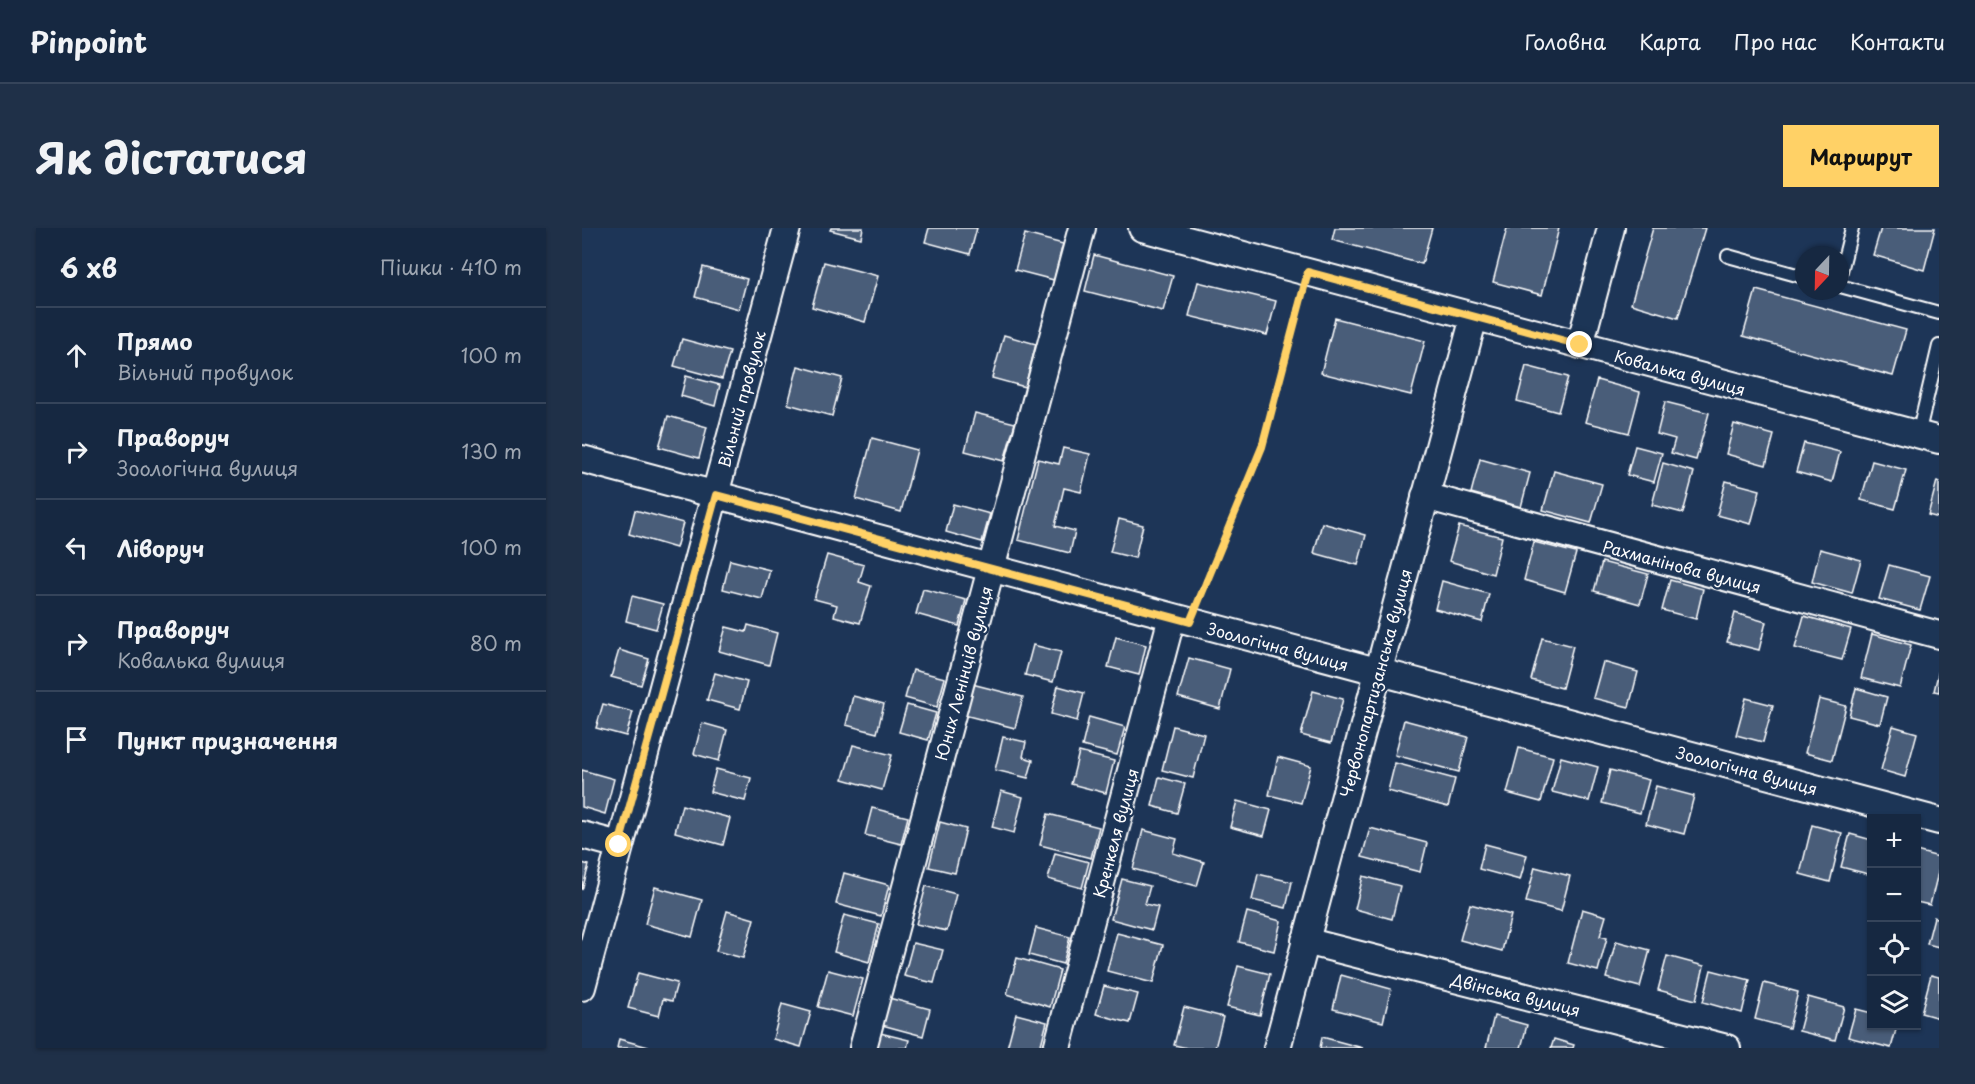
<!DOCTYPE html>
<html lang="uk">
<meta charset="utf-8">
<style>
body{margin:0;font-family:"Playpen Sans",sans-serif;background:#1f3048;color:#f1f3f6}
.controls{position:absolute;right:18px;bottom:18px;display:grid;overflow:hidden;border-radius:0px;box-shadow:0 2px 4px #0004}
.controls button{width:54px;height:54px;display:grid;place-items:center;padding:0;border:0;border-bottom:2px solid #35445a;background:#162841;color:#f1f3f6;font:30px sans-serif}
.compass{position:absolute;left:1213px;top:18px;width:54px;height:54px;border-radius:50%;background:#162841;box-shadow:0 2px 4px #0004;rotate:202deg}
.stop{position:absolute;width:18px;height:18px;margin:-14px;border:4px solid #ffd166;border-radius:50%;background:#fff}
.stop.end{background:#ffd166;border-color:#fff;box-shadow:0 2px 6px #0008}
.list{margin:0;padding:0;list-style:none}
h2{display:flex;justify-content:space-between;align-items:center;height:78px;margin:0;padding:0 24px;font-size:26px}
h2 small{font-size:20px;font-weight:400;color:#9ea6b1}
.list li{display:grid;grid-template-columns:39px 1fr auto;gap:18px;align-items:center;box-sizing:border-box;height:96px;padding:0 24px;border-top:2px solid #35445a}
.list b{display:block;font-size:22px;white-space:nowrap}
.list p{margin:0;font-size:20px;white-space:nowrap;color:#9ea6b1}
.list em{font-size:20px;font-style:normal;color:#9ea6b1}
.icon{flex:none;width:33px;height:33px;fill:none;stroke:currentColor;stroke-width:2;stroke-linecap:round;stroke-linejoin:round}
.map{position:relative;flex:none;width:1357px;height:820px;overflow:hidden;border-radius:0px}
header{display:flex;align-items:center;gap:36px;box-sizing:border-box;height:84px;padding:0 30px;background:#162841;border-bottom:2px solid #35445a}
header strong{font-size:28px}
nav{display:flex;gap:33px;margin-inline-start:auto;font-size:21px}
.intro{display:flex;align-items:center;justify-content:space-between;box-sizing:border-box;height:144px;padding:0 36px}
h1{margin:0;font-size:42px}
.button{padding:15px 27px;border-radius:0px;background:#ffd166;color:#111;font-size:21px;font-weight:700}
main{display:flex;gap:36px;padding:0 36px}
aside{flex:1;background:#162841;border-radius:0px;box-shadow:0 2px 4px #0004}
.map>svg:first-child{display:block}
</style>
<header>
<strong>Pinpoint</strong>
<nav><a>Головна</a><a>Карта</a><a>Про нас</a><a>Контакти</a></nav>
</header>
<div class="intro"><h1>Як дістатися</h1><a class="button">Маршрут</a></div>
<main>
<aside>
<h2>6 хв<small>Пішки · 410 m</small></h2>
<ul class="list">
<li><svg class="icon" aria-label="ahead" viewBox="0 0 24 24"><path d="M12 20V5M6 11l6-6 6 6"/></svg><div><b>Прямо</b><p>Вільний провулок</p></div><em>100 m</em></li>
<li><svg class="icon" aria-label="right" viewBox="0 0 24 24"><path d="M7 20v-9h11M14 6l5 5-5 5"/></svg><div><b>Праворуч</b><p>Зоологічна вулиця</p></div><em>130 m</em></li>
<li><svg class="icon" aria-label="left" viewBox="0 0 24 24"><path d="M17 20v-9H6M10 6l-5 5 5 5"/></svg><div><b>Ліворуч</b></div><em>100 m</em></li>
<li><svg class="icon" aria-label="right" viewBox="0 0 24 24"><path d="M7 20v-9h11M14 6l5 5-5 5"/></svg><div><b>Праворуч</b><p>Ковалька вулиця</p></div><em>80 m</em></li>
<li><svg class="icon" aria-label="arrive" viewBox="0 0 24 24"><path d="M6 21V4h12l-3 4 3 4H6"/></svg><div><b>Пункт призначення</b></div></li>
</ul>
</aside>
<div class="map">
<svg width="1357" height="820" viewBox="0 0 1357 820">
<rect width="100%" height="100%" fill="#1d3557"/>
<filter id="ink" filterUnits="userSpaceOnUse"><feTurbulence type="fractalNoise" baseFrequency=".0167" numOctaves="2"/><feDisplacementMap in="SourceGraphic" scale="12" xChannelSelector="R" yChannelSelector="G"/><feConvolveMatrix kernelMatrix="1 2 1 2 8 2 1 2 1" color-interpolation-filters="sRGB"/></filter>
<g filter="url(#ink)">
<!-- building -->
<g fill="#4a5d79" stroke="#fff" stroke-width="1.5">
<polygon points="249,0 281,0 279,10 248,2"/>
<polygon points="347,0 395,0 388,26 343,14"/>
<polygon points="753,0 850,0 840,36 750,12"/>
<polygon points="925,0 977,0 960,67 911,54"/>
<polygon points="1071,0 1123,0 1096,90 1049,76"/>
<polygon points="1299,0 1353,0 1342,42 1291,27"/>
<polygon points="443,6 481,16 472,52 433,42"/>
<polygon points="512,27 591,48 581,83 503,63"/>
<polygon points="242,34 296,48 283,94 230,79"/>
<polygon points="121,39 165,51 157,81 113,69"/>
<polygon points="616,54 694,73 685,107 607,88"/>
<polygon points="1174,62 1324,102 1311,148 1161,108"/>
<polygon points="753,90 843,113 829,167 739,145"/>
<polygon points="422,107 454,116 443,159 410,150"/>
<polygon points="100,111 148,124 140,151 92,138"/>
<polygon points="216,138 260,150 250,188 206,176"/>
<polygon points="944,138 986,149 976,184 935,173"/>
<polygon points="104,148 138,157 133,178 99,168"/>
<polygon points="1015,152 1058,164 1047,205 1003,194"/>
<polygon points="1083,174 1127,185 1114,232 1089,225 1093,211 1075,206"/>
<polygon points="393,185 433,195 422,233 383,223"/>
<polygon points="86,188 125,199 117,230 77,219"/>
<polygon points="1152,196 1192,207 1184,237 1144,226"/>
<polygon points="290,210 335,222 319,284 274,271"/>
<polygon points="1222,215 1258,224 1250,254 1214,244"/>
<polygon points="1053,218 1080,225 1072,254 1045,247"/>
<polygon points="481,220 508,226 499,264 482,260 473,298 493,303 488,325 436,312 456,231 477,236"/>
<polygon points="898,231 948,245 939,279 889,265"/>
<polygon points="1290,233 1324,242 1313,281 1279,272"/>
<polygon points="1081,235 1112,244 1101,285 1070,277"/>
<polygon points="972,243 1020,256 1009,295 961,282"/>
<polygon points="1144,253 1178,262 1169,296 1135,287"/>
<polygon points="1355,253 1357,254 1357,290 1346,287"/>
<polygon points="371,276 408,286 400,314 364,304"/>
<polygon points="53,282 101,295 94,320 47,306"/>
<polygon points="537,291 561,297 553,330 528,324"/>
<polygon points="740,295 784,307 776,337 732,325"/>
<polygon points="877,298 920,309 911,346 867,333"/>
<polygon points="952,314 994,325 983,364 942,352"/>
<polygon points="1238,321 1279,332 1270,365 1230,354"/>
<polygon points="245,327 282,337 277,354 289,358 278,395 252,388 255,377 232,371"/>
<polygon points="148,332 188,342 180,371 141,361"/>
<polygon points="1020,334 1066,346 1058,376 1012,363"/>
<polygon points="1307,337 1348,348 1338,382 1297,371"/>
<polygon points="1088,352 1121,361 1114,391 1080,382"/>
<polygon points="860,353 907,366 900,394 853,381"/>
<polygon points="341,361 384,372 377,398 334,386"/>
<polygon points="50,368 81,376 74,401 44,393"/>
<polygon points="1153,385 1184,394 1177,422 1145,414"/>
<polygon points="1222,388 1269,401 1260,432 1213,420"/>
<polygon points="166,397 195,405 187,437 137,423 144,399 164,404"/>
<polygon points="1290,406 1329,417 1318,460 1279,450"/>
<polygon points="534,409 564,417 557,447 526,439"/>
<polygon points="960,410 991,418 980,460 949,452"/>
<polygon points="451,417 479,424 471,454 443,447"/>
<polygon points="37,422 67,431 59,457 29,449"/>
<polygon points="607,430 648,441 638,481 596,469"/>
<polygon points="1021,434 1056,444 1047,479 1011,470"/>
<polygon points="331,442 363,450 355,479 323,470"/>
<polygon points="1357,442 1357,464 1352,463"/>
<polygon points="133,445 165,454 158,481 125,472"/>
<polygon points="390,456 441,469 433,500 382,487"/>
<polygon points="476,458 502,465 495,493 469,486"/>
<polygon points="1274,460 1305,469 1298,496 1267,488"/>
<polygon points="731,463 761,471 749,515 719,507"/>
<polygon points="271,468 302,476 295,505 264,497"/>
<polygon points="1164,470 1191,477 1181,514 1154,507"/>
<polygon points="1237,471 1264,478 1250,532 1223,525"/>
<polygon points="21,476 51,484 44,508 14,500"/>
<polygon points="325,477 354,485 346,512 317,504"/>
<polygon points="507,489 543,499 535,527 500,518"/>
<polygon points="822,492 886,509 877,544 813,527"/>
<polygon points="120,495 145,502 137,533 112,526"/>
<polygon points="591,498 622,506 611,550 580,542"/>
<polygon points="1311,498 1335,505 1323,549 1299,542"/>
<polygon points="421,509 444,514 441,529 451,532 446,550 413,542"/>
<polygon points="271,517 310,527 300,562 261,551"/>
<polygon points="937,520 971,529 959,574 925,565"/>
<polygon points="497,524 532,533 524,565 489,556"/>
<polygon points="696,529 729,538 719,575 687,567"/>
<polygon points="979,529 1016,539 1007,573 970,564"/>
<polygon points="813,535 873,551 866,579 806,563"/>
<polygon points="134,541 169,550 163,573 128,564"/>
<polygon points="0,542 32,551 23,586 0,579"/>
<polygon points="1028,542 1067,552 1058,585 1020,575"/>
<polygon points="577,549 603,556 595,585 570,578"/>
<polygon points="1074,558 1112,568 1102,606 1064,596"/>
<polygon points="419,563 441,569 432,605 410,599"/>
<polygon points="655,573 689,582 682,608 648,599"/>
<polygon points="100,577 148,590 141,617 93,604"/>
<polygon points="290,580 326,589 319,616 283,607"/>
<polygon points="466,586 517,599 509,630 458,617"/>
<polygon points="358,594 384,601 373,645 347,639"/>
<polygon points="1230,597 1260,605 1248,654 1218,646"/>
<polygon points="788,600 845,615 838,644 780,629"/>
<polygon points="561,602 595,611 591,625 622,634 615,658 551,641"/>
<polygon points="1268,606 1290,612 1290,647 1259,639"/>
<polygon points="903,616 945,627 938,652 897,641"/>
<polygon points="1334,623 1357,629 1357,641 1348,677 1334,674"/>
<polygon points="473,625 507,634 500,660 466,651"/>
<polygon points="0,635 7,637 0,662"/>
<polygon points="953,639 988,648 979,683 944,674"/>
<polygon points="262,645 307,657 299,688 254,676"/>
<polygon points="676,646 710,654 704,680 670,672"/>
<polygon points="781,648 818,658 810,691 773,681"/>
<polygon points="540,651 568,658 563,676 576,679 570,702 529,691"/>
<polygon points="344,658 374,666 365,703 334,696"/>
<polygon points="73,659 120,672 110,709 63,696"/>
<polygon points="888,676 929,687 920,723 878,712"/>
<polygon points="1000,681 1024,688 1018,708 1025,710 1016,743 986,735"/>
<polygon points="145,683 172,691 161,730 134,723"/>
<polygon points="665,684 699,693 692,723 657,714"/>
<polygon points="262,687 297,696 287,734 252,724"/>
<polygon points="1352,689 1357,691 1357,719 1345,716"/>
<polygon points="454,700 488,709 481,736 447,727"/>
<polygon points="535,705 581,717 571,755 525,743"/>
<polygon points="1034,713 1068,722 1058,759 1024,750"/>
<polygon points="331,715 361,722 352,755 322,748"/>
<polygon points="1085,728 1122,738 1114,772 1076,762"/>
<polygon points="435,730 478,742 468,779 425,766"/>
<polygon points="656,738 688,746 678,787 645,779"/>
<polygon points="246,742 281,751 271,788 236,779"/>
<polygon points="1129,742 1168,752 1160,785 1121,774"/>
<polygon points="56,745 95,755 90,773 81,771 77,788 46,780"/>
<polygon points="759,747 809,761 801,794 751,781"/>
<polygon points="1349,747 1357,749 1357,790 1339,785"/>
<polygon points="1182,755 1216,764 1207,800 1173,791"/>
<polygon points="522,758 556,766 548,795 514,786"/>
<polygon points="1226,769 1262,779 1253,812 1217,803"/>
<polygon points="307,770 348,781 341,808 300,797"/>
<polygon points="200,776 229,784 219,819 191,811"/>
<polygon points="602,779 641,789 633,820 605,820 592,817"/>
<polygon points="1274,781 1290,785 1290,798 1315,798 1309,820 1266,809"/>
<polygon points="434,786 465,794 458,820 425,820"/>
<polygon points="912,788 945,797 939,820 904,820"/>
<polygon points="298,805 327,812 325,820 294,820"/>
<polygon points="740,809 781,820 738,820"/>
<polygon points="37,811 70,820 35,820"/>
<polygon points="972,811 992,817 991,820 969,820"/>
</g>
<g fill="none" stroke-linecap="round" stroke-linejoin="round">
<!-- lane casing -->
<g stroke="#fff" stroke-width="16">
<g id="lane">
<polyline points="1146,28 1222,49"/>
<polyline points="1258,47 1270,0"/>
<polyline points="1258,58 1357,85"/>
<polyline points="1336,207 1357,118"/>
</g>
</g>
<!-- street casing -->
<g stroke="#fff" stroke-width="30">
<g id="street">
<polyline points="560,0 1357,212"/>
<polyline points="998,117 1029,0"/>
<polyline points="0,231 1357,593"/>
<polyline points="843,268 1357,407"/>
<polyline points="0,607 37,617"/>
<polyline points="723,713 1145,820"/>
<polyline points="0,759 205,0"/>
<polyline points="281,820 500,0"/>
<polyline points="475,820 590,389"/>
<polyline points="695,820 892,89"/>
</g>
</g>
<!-- path -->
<polyline stroke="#fff" stroke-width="4" stroke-dasharray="4.5 4.5" stroke-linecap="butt" points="617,371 680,219 720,66"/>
<!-- lane -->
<use href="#lane" stroke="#1d3557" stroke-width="12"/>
<!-- street -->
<use href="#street" stroke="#1d3557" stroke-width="26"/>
</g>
</g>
<g fill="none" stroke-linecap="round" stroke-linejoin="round" filter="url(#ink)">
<!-- route -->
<polyline stroke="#ffd166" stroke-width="8" points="37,617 134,267 608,394 680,219 726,44 998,117"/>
</g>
<g text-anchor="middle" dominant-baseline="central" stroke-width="4.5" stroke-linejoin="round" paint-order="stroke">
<!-- street labels -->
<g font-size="16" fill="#fff" stroke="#1d3557">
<text transform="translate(1098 144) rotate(15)">Ковалька вулиця</text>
<text transform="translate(159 171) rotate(-75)">Вільний провулок</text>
<text transform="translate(1100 338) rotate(15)">Рахманінова вулиця</text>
<text transform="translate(696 418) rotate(15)">Зоологічна вулиця</text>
<text transform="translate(381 445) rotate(-75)">Юних Ленінців вулиця</text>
<text transform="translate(793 455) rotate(-75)">Червонопартизанська вулиця</text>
<text transform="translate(1165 542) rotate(15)">Зоологічна вулиця</text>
<text transform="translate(533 605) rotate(-75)">Кренкеля вулиця</text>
<text transform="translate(934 766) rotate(14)">Двінська вулиця</text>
</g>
</g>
</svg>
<div class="controls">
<button>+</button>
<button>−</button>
<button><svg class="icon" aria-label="locate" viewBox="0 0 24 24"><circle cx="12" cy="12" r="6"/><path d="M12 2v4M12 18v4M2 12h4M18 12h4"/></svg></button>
<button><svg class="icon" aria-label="layers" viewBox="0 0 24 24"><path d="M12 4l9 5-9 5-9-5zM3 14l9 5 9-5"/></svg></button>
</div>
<svg class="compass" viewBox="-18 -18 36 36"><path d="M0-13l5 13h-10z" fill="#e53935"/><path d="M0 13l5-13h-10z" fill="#9ea6b1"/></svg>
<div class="stop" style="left:37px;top:617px"></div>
<div class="stop end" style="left:998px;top:117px"></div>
</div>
</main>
